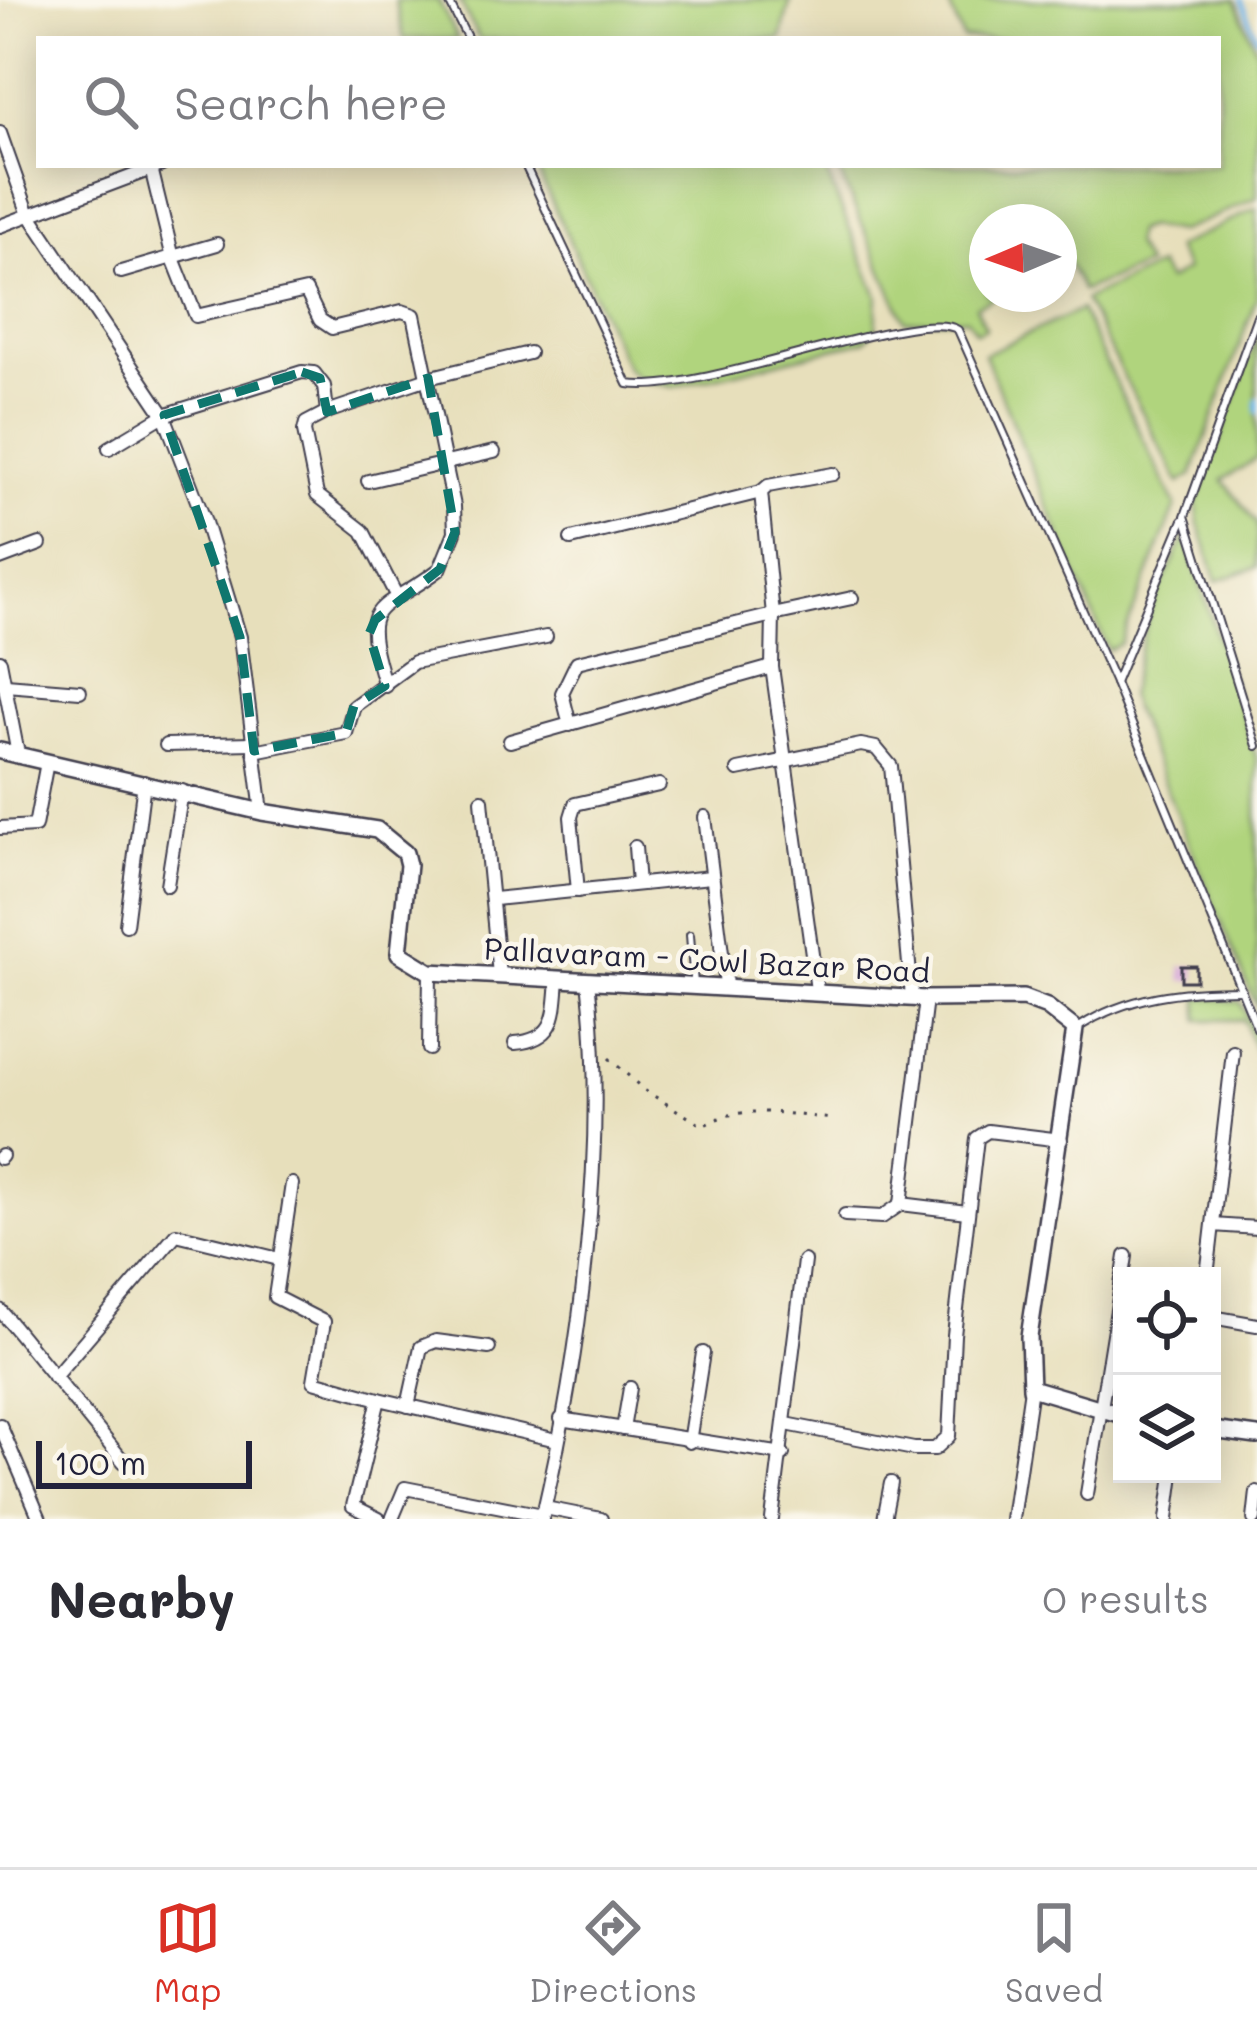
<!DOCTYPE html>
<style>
body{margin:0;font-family:Mali,sans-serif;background:#f7f7f7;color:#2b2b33}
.controls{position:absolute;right:36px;bottom:36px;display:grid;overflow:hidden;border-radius:0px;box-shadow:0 6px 30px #0003}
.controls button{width:108px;height:108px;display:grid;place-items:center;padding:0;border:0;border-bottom:3px solid #e1e1e2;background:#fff;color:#2b2b33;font:60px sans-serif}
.compass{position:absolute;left:969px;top:204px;width:108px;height:108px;border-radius:50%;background:#fff;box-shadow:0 6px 30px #0003;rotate:268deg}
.scale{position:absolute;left:36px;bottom:30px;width:216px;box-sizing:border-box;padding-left:12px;border:6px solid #22223b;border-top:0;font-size:33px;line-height:42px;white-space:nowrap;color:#22223b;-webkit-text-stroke:9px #fbf7ec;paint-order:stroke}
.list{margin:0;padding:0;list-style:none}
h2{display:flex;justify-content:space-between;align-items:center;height:156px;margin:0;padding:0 48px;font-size:51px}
h2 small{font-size:39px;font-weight:400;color:#7c7c81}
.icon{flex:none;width:66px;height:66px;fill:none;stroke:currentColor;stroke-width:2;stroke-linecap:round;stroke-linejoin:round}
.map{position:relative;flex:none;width:1257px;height:1519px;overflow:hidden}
.search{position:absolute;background:#fff;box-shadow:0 6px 30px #0003;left:36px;right:36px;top:36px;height:132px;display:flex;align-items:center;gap:30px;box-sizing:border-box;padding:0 42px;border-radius:0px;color:#7c7c81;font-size:45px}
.sheet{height:348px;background:#fff}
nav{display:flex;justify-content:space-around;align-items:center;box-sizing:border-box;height:168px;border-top:3px solid #e1e1e2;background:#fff;font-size:33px;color:#7c7c81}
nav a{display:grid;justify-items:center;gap:6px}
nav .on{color:#d93025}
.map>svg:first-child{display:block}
</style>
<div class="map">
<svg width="1257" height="1519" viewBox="0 0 1257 1519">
<rect width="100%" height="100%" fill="#fbf7ec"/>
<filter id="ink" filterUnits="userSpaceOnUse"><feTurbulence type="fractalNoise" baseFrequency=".00833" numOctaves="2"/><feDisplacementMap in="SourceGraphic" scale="24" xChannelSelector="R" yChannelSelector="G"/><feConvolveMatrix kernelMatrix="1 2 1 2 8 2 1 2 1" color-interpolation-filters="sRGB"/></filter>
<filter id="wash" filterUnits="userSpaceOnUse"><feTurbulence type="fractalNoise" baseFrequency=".004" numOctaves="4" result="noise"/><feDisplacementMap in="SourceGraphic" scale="48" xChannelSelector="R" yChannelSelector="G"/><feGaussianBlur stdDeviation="2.7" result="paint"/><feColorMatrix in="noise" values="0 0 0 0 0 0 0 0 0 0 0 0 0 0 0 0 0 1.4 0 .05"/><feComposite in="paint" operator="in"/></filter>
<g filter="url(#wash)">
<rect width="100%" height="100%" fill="#e7dfbb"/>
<!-- green -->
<g fill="#b0d47d" stroke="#697b5c" stroke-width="3">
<polygon points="395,0 438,0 458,39 404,39"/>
<polygon points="459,0 790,0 781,39 479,39"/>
<polygon points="947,0 1235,0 1257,51 1257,198 1179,232 1148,227 1136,231 1133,244 1146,265 1082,291 1059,245 1059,222 987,222 987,294 1002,294 976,306 985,328 976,332 967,318 905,321 836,165 1218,165 1218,39 963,39"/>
<polygon points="535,165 823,165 878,296 876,329 864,341 674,387 643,381 627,368"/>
<polygon points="1257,208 1257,297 1192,475 1179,483 1084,300 1158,266 1167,281 1186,270 1175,248"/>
<polygon points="1080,310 1176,506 1120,644 1108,650 984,354"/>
<polygon points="1257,337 1257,458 1223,480 1257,524 1257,567 1217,581 1198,521 1197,503"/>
<polygon points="1185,536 1257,760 1257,1008 1128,696 1149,613"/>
<polygon points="1199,997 1240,1002 1257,1037 1257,1055 1243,1020 1199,1020"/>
</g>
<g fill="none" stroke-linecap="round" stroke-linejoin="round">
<!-- stream -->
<g stroke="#70b3e5" stroke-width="4.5">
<polyline points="1241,0 1257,38"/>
<polyline points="1257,400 1257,412"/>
</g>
</g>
<g id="blocks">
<!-- building -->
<rect fill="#d5a6d6" x="1181" y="966" width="15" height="15"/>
</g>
</g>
<g filter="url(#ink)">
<use href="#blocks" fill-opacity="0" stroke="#403e4e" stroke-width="3"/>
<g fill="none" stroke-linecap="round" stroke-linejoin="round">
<!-- service casing -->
<g stroke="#403e4e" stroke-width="10">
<g id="service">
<polyline points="448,0 468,39"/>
<path d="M525,165L628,384C699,396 921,304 958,330L1115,683L1257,1028"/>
<polyline points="1257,316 1185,516 1257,746"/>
<polyline points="1115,683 1183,520"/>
<polyline points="690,935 694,984"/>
<path d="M1079,1027C1129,995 1183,990 1242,990"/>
</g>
</g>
<!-- minor casing -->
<g stroke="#403e4e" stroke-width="16">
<g id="minor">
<polyline points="0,133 28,212 164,415 204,519 240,637 262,812"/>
<path d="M151,168L173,258L196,316L306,291L320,320L332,328L402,311L414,315L454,506L455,532L440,569C378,616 357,596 385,686"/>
<polyline points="0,226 162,165"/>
<polyline points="121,272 217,244"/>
<polyline points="327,412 428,378 529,353"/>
<polyline points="109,448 164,415 302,372 314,373 324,386 327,412 306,423 304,431 317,495 363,531 396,595"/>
<polyline points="833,474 768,486 761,492 773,615 852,598"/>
<polyline points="368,481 494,452"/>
<polyline points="571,539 761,492"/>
<polyline points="0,559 40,544"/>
<polyline points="0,661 18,754"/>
<polyline points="6,685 80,691"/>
<polyline points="570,725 562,693 577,662 773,615 772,667 817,990"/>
<polyline points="510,741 772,667"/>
<polyline points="166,745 253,743"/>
<polyline points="254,751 346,733 354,706 414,662 546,637"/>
<polyline points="738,770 861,745 876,748 891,766 912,997"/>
<polyline points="482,800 499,975"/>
<polyline points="705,817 726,985"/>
<polyline points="0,828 35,826 47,762"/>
<polyline points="635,847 638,884"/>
<polyline points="167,885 182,791"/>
<polyline points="578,891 571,817 575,804 659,785"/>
<polyline points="494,899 711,877"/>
<polyline points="126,925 144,782"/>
<polyline points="926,999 901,1204 967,1212"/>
<path d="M515,1043C557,1039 555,1015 558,979"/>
<polyline points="429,1049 430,972"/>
<polyline points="0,1158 2,1156"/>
<polyline points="292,1184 275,1297 324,1322 314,1381 379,1399"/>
<polyline points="845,1215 882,1217 901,1204"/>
<polyline points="1213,1225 1257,1228"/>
<polyline points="1123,1276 1126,1256"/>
<polyline points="1207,1276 1233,1052"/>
<polyline points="0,1310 124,1462"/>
<polyline points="1212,1317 1257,1325"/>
<polyline points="54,1377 176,1234 279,1259"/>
<polyline points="408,1406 421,1347 436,1341 489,1348"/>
<polyline points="561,1419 783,1454"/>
<polyline points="786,1424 914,1449 935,1449 949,1436 954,1335 977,1138 988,1131 1061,1140"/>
<polyline points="0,1425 40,1519"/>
<polyline points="623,1429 630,1388"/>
<polyline points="689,1442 703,1353"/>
<polyline points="1087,1494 1122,1279"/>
<polyline points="545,1508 601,1519"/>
<polyline points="379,1519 353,1506 379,1399 557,1440"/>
<polyline points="392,1519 405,1488 543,1515"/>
<path d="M542,1519C580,1357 608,1145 588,981"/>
<polyline points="772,1519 804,1261"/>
<polyline points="884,1519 891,1483"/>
<polyline points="1012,1519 1031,1388"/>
<polyline points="1167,1519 1173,1474"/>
<polyline points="1254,1519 1257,1492"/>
</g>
</g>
<!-- tertiary casing -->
<g stroke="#403e4e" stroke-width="20">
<g id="tertiary">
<polyline points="0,751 262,812 377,830 405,853 408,865 399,953 430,972 926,999 1023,998 1047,1007 1075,1029 1029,1337 1031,1388 1122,1415"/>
<polyline points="1212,1430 1257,1436"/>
</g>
</g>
<!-- path -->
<path stroke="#403e4e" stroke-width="3" stroke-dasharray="3 9" stroke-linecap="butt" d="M609,1058L644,1090L703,1126C742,1102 789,1115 833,1119"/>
<!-- service -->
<use href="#service" stroke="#fff" stroke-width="6"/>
<!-- minor -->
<use href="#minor" stroke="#fff" stroke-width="12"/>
<!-- tertiary -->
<use href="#tertiary" stroke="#fff" stroke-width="15"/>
</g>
</g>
<!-- marked area -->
<path fill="none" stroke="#0f766e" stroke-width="9" stroke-dasharray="24 15" stroke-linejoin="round" d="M302,372L320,378L327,412L428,378L455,532L440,569L375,620L369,634L385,686L354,706L346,733L254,751L240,637L164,415Z"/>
<g text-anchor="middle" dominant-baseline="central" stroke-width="9" stroke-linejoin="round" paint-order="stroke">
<!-- street labels -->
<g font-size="30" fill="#22223b" stroke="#fbf7ec">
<text transform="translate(707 959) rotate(3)">Pallavaram - Cowl Bazar Road</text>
</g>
</g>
</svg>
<div class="controls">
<button><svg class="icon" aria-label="locate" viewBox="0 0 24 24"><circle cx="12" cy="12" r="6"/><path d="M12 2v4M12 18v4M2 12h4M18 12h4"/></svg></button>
<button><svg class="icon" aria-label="layers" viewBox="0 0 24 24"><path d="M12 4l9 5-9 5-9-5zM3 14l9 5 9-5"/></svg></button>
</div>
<svg class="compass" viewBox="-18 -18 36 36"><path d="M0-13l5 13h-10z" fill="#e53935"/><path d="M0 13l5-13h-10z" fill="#7c7c81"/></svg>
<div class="scale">100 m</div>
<div class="search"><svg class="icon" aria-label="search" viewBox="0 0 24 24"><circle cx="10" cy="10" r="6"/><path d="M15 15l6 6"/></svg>Search here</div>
</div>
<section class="sheet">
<h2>Nearby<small>0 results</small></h2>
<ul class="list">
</ul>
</section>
<nav>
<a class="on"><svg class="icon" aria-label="map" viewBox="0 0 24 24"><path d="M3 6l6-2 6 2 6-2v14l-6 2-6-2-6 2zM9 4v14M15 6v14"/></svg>Map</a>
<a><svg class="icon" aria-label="directions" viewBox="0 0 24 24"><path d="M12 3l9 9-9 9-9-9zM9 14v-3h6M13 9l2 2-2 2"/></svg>Directions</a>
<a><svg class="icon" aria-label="saved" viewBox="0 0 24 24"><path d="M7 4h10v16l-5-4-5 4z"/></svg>Saved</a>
</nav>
